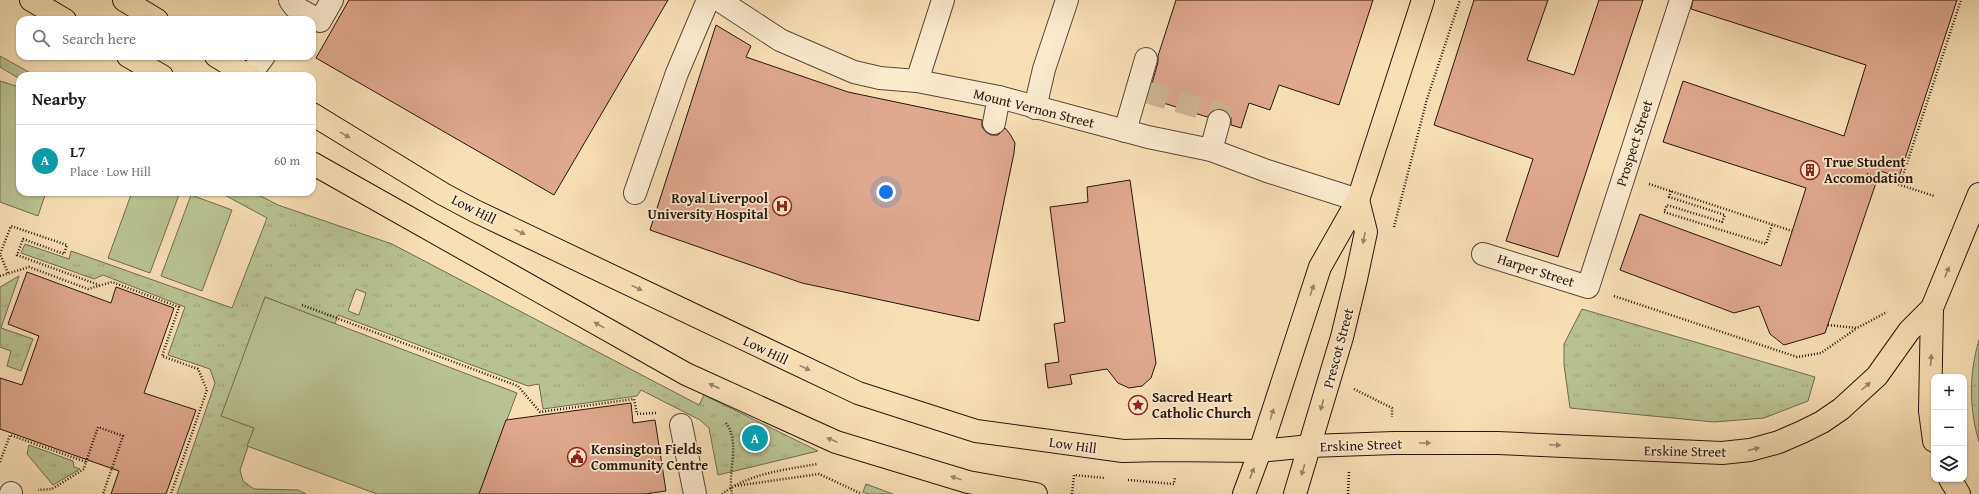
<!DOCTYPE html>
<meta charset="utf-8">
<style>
body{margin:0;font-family:"Gentium Book Plus",serif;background:#f6f6f6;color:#202124}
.controls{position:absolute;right:12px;bottom:12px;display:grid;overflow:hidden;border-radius:8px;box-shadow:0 1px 3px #0004}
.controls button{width:36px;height:36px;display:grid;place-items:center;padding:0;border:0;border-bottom:1px solid #e0e0e0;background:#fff;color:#202124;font:20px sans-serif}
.you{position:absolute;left:886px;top:192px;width:14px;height:14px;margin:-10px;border:3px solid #fff;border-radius:50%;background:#1a73e8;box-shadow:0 0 0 6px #1a73e833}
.badge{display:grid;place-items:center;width:26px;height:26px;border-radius:50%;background:#db2777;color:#fff;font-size:13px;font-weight:700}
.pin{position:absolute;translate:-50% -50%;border:2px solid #fff;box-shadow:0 1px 4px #0006}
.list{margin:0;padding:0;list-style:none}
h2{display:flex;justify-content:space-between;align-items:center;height:52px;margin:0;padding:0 16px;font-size:17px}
h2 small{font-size:13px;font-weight:400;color:#757577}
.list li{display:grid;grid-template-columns:26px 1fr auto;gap:12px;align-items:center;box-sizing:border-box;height:72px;padding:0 16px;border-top:1px solid #e0e0e0}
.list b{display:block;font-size:15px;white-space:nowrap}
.list p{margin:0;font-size:13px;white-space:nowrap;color:#757577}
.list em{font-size:13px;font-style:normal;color:#757577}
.icon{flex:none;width:22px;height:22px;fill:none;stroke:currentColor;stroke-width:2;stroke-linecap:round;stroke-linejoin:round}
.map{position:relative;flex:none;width:1979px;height:494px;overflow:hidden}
.search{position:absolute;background:#fff;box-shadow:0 1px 3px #0004;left:16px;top:16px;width:300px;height:44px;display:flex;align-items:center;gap:10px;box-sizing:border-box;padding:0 14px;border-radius:12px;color:#757577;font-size:15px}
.panel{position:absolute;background:#fff;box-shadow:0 1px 3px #0004;left:16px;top:72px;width:300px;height:124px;border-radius:12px}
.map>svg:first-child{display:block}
</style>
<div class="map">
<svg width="1979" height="494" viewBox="0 0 1979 494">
<defs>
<pattern id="grass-tufts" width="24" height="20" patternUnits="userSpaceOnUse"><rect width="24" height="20" fill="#b9c391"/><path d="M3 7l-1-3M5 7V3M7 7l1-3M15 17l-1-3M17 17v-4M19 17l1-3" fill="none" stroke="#9fa77c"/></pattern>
</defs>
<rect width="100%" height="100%" fill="#f8e0b5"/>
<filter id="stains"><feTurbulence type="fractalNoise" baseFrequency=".005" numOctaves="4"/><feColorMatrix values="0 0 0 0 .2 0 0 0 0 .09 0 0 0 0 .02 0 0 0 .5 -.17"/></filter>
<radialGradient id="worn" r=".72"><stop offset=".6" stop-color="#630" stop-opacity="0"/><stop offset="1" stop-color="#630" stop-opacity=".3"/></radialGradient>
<!-- grass -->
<g fill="url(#grass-tufts)" stroke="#706c50" fill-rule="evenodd">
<polygon points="0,56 36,76 20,76 20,79 0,67"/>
<path d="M219,192H253L278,205L392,244L699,405L704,395L818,451L718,475L709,428L700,420L641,390L637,396L543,409L539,384L528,386L338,315L335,324L265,297L254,429L240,470L243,481L254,489L298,490L306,494H177L215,383L210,369L168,355L185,307L103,275L94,279L21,253L25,244L69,259L71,251L232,308L267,218ZM356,289L366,293L359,315L348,311Z"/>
<polygon points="19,276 1,328 33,339 21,371 7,366 11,351 0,347 0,287"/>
<polygon points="1582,309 1815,377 1808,401 1764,418 1714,422 1570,408 1564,365 1564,344"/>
<path d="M1979,340V442C1969,409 1969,373 1979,340Z"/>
<polygon points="29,445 73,461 74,467 80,469 53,485 27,454"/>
<polygon points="866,484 893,494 868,494 863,492"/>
</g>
<!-- pitch -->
<g fill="#b9c391" stroke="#706c50">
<polygon points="0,81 19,87 16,96 20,98 20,192 46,192 38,216 0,202"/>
<polygon points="132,192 180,192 150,273 108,258"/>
<polygon points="191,195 232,210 202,291 161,276"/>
<polygon points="265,297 517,393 479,494 377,494 247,446 254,428 221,416"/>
</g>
<!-- building -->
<g fill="#e0a88c" stroke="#27160f">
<polygon points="349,0 668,0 554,195 316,58"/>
<polygon points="1176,0 1373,0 1339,105 1279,85 1270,110 1249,103 1241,128 1231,125 1231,117 1228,113 1223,109 1215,109 1211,112 1207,117 1148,98 1158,62 1158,56"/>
<polygon points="1474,0 1548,0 1527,60 1574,75 1599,0 1643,0 1558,257 1506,241 1533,159 1434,125"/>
<polygon points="1693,0 1957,0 1899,177 1880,171 1825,333 1784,345 1770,334 1759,306 1734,313 1620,270 1640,214 1781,266 1806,188 1663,142 1683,81 1844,136 1866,65 1691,9"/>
<polygon points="716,25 751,46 746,57 848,92 982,120 982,127 986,132 991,135 998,135 1005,128 1010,134 1015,143 1014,153 979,321 802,283 650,230"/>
<polygon points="1130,180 1156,363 1151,378 1142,386 1129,388 1118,383 1107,369 1070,375 1072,384 1048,388 1045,364 1059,362 1054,324 1065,322 1050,207 1088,202 1087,187"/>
<polygon points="27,272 111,303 116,287 174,308 144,393 196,410 166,494 111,494 119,471 0,429 0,378 22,385 39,336 8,324"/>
<polygon points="631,403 633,423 655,420 666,491 645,494 479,494 506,420"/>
</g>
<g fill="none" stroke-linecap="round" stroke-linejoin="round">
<!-- minor-tunnel -->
<polyline stroke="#ceb894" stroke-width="22" stroke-dasharray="22 11" stroke-linecap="butt" points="1146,92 1221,114 1219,121"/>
<!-- minor casing -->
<g stroke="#5b4838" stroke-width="24">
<g id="minor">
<polyline points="290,0 295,7 320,21 332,0"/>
<polyline points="719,0 780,40 854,72 880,78 917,81 999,97 1148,137 1211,150 1267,171 1358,200"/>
<polyline points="249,76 264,56"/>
<polyline points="917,81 943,0"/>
<polyline points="1035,108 1044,69 1067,0"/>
<polyline points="994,123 999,97"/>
<polyline points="1125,131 1146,59"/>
<polyline points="1211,150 1219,121"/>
<polyline points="635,193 677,73 708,0"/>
<polyline points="1483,254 1588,287 1681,0"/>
<polyline points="681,425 695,494"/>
<polyline points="11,494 11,493"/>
</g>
</g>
<!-- major casing -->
<g stroke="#27160f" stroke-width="24">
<g id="major">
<polyline points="1244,494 1260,451 1320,267 1358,200 1423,0"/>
<polyline points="1295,494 1342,337 1356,279 1366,232 1358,200"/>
</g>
</g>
<!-- highway casing -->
<g stroke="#27160f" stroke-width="24">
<g id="highway">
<polyline points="31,0 65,20"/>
<polyline points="124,0 157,20"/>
<polyline points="128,56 162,76"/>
<polyline points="216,56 249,76"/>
<polyline points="312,114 443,194 475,211 858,393 976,431 1123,451 1162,450 1260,451 1310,446 1394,443 1498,443 1722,453 1750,450 1779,442 1802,432 1822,422 1841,409 1877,376 1909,331 1932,308 1979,194"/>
<polyline points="312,163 686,374 836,442 968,482 1036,494"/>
<polyline points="1932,308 1930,411 1934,441"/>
<polyline points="1950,479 1959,494"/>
</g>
</g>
<!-- path -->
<g stroke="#27160f" stroke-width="2.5" stroke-dasharray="1 2" stroke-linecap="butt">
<polyline points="1867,174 1934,196"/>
<polyline points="1649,184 1792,231"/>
<polyline points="1900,184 1961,0"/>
<polyline points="1671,191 1669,197 1725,215 1722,222 1667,205 1664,212 1766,244 1772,225"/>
<polyline points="1394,227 1427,99 1460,0"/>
<polyline points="8,273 0,254 11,226 67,245 64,254 23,239 17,255 99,285"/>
<polyline points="0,276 29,267 88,289 112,282 179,307 162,356 198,369 207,390 171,494"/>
<polyline points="1614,296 1797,357 1821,353 1857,328"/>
<polyline points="302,305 518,386 540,412 634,399 637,414 656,413"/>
<polyline points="1828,325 1857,328 1887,312"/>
<polyline points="1354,389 1392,408 1392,417"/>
<path d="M726,423C741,443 727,472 732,494"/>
<polyline points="0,462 10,435 86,462 84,469 52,489 38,490"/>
<polyline points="86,462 98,427 123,436 103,494"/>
<polyline points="1128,480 1174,484 1175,477"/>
<polyline points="735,486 819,474 862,494"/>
<path d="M722,494C750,473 784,470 817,464"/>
<polyline points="1072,494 1074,475 1105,478"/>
<polyline points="1348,494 1349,471"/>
</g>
<!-- minor -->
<use href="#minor" stroke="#faebcf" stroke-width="22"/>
<!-- major -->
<use href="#major" stroke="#f8e0b5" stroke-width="22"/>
<!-- highway -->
<use href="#highway" stroke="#f8e0b5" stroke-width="22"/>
</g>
<!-- one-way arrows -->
<defs><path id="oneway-solid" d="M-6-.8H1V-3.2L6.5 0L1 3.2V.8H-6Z"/></defs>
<g fill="#9a856a">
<use href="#oneway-solid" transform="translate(345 135) rotate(31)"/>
<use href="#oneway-solid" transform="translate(520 232) rotate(26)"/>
<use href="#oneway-solid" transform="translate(1364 238) rotate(101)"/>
<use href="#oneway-solid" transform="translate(1947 272) rotate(-68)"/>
<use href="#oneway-solid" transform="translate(637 288) rotate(26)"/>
<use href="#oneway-solid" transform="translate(1312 290) rotate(-71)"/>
<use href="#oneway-solid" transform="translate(599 325) rotate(-151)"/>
<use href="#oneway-solid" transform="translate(1931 360) rotate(-86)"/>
<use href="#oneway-solid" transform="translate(805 368) rotate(26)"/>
<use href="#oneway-solid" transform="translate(714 386) rotate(-156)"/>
<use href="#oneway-solid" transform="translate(1866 386) rotate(-42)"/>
<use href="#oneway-solid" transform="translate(1322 405) rotate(106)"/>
<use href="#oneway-solid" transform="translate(1272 414) rotate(-73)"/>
<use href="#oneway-solid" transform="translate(832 440) rotate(-157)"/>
<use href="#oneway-solid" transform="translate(1425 443)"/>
<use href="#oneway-solid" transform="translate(1555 445) rotate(3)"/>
<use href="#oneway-solid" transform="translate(1754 449) rotate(-13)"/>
<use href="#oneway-solid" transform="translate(1303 470) rotate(107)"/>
<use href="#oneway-solid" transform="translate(1252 473) rotate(-69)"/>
<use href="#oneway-solid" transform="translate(956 478) rotate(-163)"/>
</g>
<!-- icons -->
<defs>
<g id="building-ring" transform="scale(1)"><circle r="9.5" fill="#faebcf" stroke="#8f2418" stroke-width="1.5"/><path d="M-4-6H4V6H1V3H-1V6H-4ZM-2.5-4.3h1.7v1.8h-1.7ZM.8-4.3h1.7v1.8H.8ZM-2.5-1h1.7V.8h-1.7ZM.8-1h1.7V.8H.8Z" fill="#8f2418"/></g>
<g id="hospital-ring" transform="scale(1)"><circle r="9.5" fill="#faebcf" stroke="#8f2418" stroke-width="1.5"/><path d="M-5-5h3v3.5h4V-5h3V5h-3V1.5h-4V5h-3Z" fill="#8f2418"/></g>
<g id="sight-ring" transform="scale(1)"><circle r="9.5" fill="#faebcf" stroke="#8f2418" stroke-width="1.5"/><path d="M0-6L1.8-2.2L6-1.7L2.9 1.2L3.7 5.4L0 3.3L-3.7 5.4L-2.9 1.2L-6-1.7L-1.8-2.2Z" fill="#8f2418"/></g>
<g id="civic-ring" transform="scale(1)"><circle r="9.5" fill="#faebcf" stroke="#8f2418" stroke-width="1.5"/><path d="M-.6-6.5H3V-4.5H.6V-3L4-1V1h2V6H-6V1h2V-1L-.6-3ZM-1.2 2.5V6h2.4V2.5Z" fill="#8f2418"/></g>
</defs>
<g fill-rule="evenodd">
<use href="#building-ring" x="1810" y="170"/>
<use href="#hospital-ring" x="782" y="206"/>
<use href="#sight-ring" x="1138" y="405"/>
<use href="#civic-ring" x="577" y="457"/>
</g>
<g text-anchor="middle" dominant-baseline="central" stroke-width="3.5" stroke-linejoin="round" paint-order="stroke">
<!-- street labels -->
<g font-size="14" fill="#27160f" stroke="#faebcf">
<text transform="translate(1034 108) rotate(14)">Mount Vernon Street</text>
<text transform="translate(1634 143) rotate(-72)">Prospect Street</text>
<text transform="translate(474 209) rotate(27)">Low Hill</text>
<text transform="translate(1536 270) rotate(18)">Harper Street</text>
<text transform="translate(1338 348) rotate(-75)">Prescot Street</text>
<text transform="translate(766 350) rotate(26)">Low Hill</text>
<text transform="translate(1073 445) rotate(8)">Low Hill</text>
<text transform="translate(1361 445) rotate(-2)">Erskine Street</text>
<text transform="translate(1685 451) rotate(1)">Erskine Street</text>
</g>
<!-- poi labels -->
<g font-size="14" font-weight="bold" fill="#27160f" stroke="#faebcf" text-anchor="start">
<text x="1824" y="162">True Student<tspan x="1824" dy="16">Accomodation</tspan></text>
<text x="768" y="198" text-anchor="end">Royal Liverpool<tspan x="768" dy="16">University Hospital</tspan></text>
<text x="1152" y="397">Sacred Heart<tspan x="1152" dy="16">Catholic Church</tspan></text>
<text x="591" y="449">Kensington Fields<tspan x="591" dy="16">Community Centre</tspan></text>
</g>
</g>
<rect width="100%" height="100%" filter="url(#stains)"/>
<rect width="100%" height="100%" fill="url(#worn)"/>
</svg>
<div class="controls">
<button>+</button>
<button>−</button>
<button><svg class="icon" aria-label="layers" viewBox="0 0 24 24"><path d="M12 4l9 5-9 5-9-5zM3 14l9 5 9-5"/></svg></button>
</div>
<div class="you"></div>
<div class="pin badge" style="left:755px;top:438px;background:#0f9aa8">A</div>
<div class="search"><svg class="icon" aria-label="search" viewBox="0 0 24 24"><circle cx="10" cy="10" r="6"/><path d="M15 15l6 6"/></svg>Search here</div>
<section class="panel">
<h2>Nearby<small></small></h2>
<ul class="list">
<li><span class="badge" style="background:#0f9aa8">A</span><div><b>L7</b><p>Place · Low Hill</p></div><em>60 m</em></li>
</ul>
</section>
</div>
